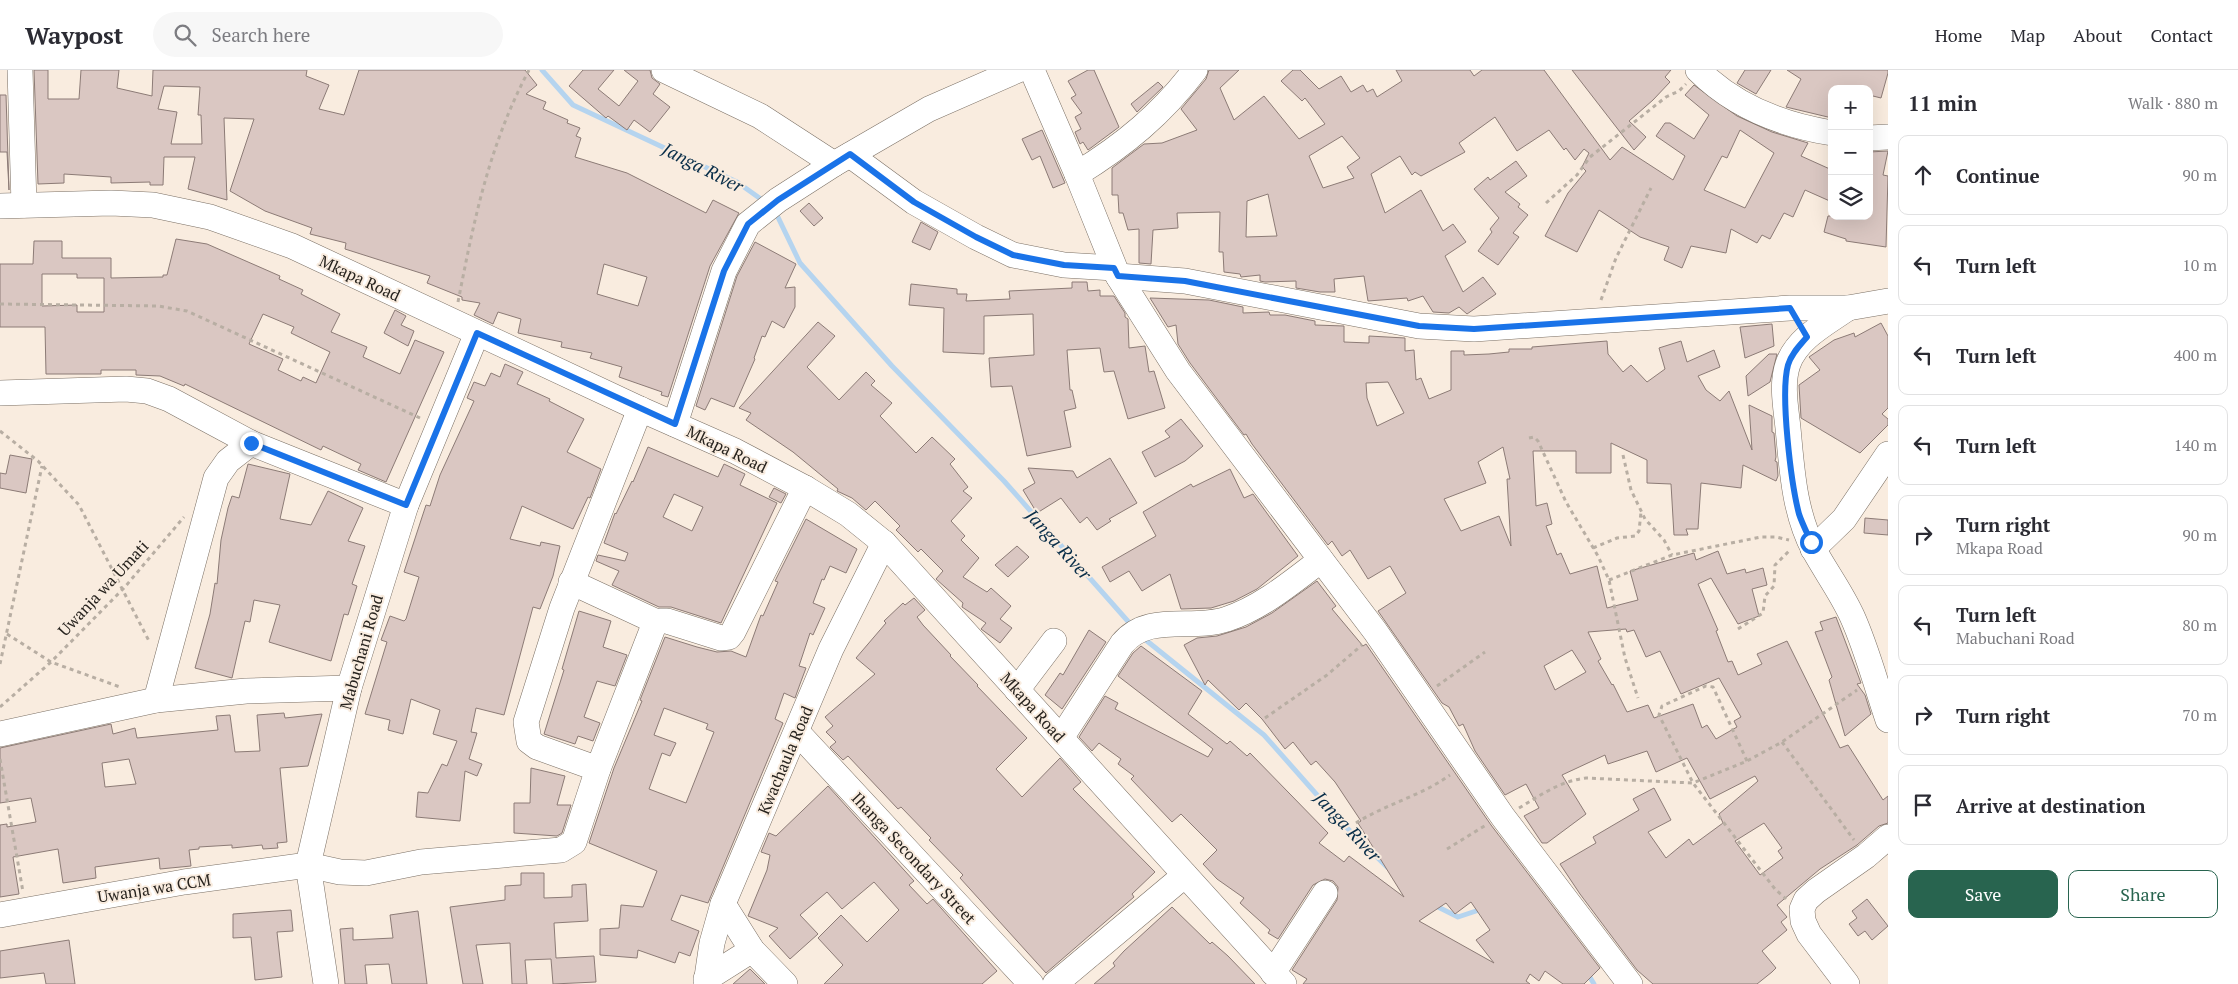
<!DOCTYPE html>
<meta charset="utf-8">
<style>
body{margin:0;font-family:"PT Serif",serif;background:#f7f7f7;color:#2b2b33}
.controls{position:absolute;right:15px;top:15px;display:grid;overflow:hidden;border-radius:10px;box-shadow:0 5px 20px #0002}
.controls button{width:45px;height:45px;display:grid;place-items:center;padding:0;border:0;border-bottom:1px solid #e1e1e2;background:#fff;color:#2b2b33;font:25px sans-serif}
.stop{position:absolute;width:15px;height:15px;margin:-11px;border:4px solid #1a73e8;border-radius:50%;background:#fff}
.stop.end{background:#1a73e8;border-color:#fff;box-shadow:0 1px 5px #0008}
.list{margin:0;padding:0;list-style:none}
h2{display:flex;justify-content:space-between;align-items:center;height:65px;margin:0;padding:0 20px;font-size:21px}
h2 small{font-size:16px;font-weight:400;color:#7c7c81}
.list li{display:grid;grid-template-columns:32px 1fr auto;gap:15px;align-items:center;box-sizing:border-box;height:80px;margin:0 10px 10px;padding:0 10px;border:1px solid #e1e1e2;border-radius:10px}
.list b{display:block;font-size:19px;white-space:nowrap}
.list p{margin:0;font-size:16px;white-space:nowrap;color:#7c7c81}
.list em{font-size:16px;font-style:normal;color:#7c7c81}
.actions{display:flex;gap:10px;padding:15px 20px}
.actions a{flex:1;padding:11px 0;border:1px solid #28644f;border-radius:10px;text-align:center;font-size:18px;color:#28644f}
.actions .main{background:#28644f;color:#fff}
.icon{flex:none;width:28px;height:28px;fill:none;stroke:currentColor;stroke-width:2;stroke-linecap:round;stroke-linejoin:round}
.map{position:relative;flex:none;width:1888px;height:914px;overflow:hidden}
header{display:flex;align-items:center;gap:30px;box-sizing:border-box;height:70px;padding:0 25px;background:#fff;border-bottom:1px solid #e1e1e2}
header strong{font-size:24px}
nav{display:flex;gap:28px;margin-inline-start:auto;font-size:18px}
.search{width:350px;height:45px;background:#f7f7f7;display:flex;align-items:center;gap:12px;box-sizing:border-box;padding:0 18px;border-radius:28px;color:#7c7c81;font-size:19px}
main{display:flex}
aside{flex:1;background:#fff}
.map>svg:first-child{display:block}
</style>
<header>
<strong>Waypost</strong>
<div class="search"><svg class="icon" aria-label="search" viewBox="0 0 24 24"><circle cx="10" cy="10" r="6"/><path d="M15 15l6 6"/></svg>Search here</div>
<nav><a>Home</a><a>Map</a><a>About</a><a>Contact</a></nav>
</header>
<main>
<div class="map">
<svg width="1888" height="914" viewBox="0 0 1888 914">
<rect width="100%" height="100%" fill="#f9ecdf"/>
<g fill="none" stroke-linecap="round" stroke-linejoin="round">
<!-- stream -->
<g stroke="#b5d4ef" stroke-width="5">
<polyline points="542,0 573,35 737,112 765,132"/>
<polyline points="775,141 800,193 892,296 1004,411 1133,557"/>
<polyline points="1142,567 1264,665 1341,752 1387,797"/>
<polyline points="1434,835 1458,847 1482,839"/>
<polyline points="1588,904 1594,914"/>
</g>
</g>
<!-- building -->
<g fill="#dac7c2" stroke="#8c7b76" fill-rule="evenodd">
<path d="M34,0H48V29H79L81,0H119L117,18L152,26L153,0H307L306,6L329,15L319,39L344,45L359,0H525L537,15L526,24L546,32L543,39L568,50L567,53L580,58L576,66L581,68L575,87L627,103L706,143L713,130L739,143L710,196L668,327L661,325L662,322L619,307L622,297L590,288L592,283L561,277L562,272L518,263L521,249L498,242L493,254L474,245L480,233L462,230V227L427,213L430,206L345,179L346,173L310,164L312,158L265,141L230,121L254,49L224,48L227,130L188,119L195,87H164L163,115H150V112L111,113V107L64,104V113L38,114ZM164,16L200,17L198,45H201L202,74H171L177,42L158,39ZM604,194L647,207L638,236L597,224Z"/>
<polygon points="583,0 614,0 598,19 619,36 638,11 624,0 650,0 652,8 660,14 653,24 670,37 650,62 634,50 627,60 608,46 606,48 569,16"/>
<polygon points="1088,0 1094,0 1119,57 1088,80 1083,72 1080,74 1075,62 1081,59 1075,47 1082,43 1071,28 1076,25 1068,11"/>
<path d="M1209,0H1239L1220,18L1234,50L1264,26L1299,69L1325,54L1305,28L1302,31L1281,11L1293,0H1300L1319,19L1341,6L1351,22L1363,15L1367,22L1373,19L1377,27L1402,11L1396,0H1470L1474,6L1482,0H1544L1610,90L1622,77L1673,110L1685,86L1656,66L1665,53H1670L1694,69L1709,45L1685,25L1694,15L1737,46L1772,62L1808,73L1801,86L1832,100V132L1805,120L1793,147L1784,143L1770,169L1762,165L1757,173L1731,159L1726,183L1691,176L1682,198L1664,190L1669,177L1640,167L1599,140L1577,182L1545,166L1568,123L1586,101L1582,97L1589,83L1584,79L1575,90L1566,78L1564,80L1549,60L1517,81L1495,47L1459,73L1465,82L1421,106L1415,102L1412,105L1400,86L1371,104L1385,143L1421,120L1443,161L1453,154L1466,172L1445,186L1463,222L1483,207L1496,224L1467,244L1459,237L1449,243L1433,242L1423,226L1408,231L1407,228L1368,231L1364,206L1334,209L1335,222H1320L1296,218V211L1265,212L1260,211V205L1241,207L1240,204L1224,202L1223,182H1219L1220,142L1177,143L1178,158L1153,160L1151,194L1139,193V159L1128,160L1123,143H1119L1118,125H1112V98L1144,74L1162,73L1197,60L1181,39L1206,9ZM1740,60L1774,83L1745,138L1704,120L1722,86L1727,88ZM1342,66L1360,88L1347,97L1354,108L1323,118L1309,86ZM1268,124L1277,166L1246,167L1247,131Z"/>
<polygon points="1572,0 1671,0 1665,7 1670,12 1653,30 1629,51 1646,67 1634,80"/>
<polygon points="1745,0 1771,0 1756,24 1737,13"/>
<polygon points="1787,0 1888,0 1888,3 1881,28 1869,25 1869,19 1832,19 1832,48 1786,37 1801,9"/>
<polygon points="1158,12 1163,17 1137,42 1131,34"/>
<polygon points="0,25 6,25 9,120 7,82 0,82"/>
<polygon points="1042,60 1065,113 1053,118 1040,86 1032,90 1022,69"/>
<polygon points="1888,81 1883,105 1888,106 1886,177 1846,171 1846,169 1824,162 1828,146 1869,146 1869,82"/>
<polygon points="1516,91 1527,106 1505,122 1520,134 1518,137 1528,145 1513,163 1519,167 1498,195 1478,181 1492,162 1490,159 1499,148 1474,119 1488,107 1490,110"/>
<polygon points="809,133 823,148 814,156 800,141"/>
<polygon points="921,152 938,162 930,180 912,172"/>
<path d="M176,169L207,174L280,206L279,209L303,220L301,224L340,244L331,262L367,277L363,287L400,304L415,270L444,282L386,412L358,400L361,394L323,376L321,380L185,314L184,316L160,306L136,305V300H101V304H46L45,257H0V194H33L34,171H62V188H111V208L163,207V205H167ZM42,204H77V208H104V242H77V235L42,236ZM263,244L294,257L291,263L330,282L316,313L303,307L301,311L278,300L283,289L249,274Z"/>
<polygon points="755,172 796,194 785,218 795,217 795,237 784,258 772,251 765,267 762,266 754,288 755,289 734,337 711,328 705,340 696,336 737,206"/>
<polygon points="1072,212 1087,212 1088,221 1100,220 1100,226 1114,226 1125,243 1125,247 1128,249 1129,278 1145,276 1149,302 1154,301 1165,338 1128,349 1114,301 1104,302 1100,278 1067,280 1070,320 1072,320 1076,338 1064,341 1071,377 1027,386 1012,316 991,317 989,288 1034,285 1033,244 984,246 984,284 943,282 944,238 909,235 911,214 957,219 957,224 967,224 966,231 1010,229 1009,221 1072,218"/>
<path d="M1150,228L1209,230L1243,237V243L1269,242L1270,245H1285L1315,251V255L1344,256V272L1369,273V266L1405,268V281L1414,280L1416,310L1421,308L1429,329L1451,320V281H1464V285L1489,284L1509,282V279H1532V277L1607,271L1608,284L1623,302L1631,295L1647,312L1665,299L1659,278L1681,271L1687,292L1714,280L1720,297L1698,306L1706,320L1720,331L1729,321L1752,380L1749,335L1772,346V362L1774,363L1776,387L1775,391L1777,392L1778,406L1776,411L1743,395L1741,418L1701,413L1698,459H1686L1688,465H1674L1671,414L1647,413V390L1611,373V403H1576V381H1533L1536,436L1547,433L1552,454L1546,456L1557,485L1561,483L1570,504L1597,496L1607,538L1638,530L1630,501L1694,483L1696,490L1718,481L1727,504L1745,499L1746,503L1763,498L1767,515L1752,519L1759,546L1738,554L1711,508L1698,514L1718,560L1716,561L1728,592L1732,591L1738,605L1762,594L1757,584L1787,571L1840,678L1848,675L1883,730L1888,726V753L1879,756L1857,775L1820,799L1777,835L1787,847L1781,852L1787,860L1762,881L1776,898L1772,902L1757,914H1653L1637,900L1580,824L1560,794L1596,773L1593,767L1639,740L1633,729L1654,718L1671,750L1648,762L1666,788L1689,769L1693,775L1723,753L1719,744L1758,711L1755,706L1710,729L1687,688L1656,702L1647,681L1608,694L1605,685L1562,705L1586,744L1547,773H1542L1524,746L1539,738L1526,714L1505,725L1475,681L1463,654L1459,656L1449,637L1442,633L1378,541L1406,523L1390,496L1368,509L1350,480L1342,486L1332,471L1328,475L1252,374L1246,364L1244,365L1190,293L1178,274L1176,255L1168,257ZM1388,312L1404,343L1377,356L1367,328L1366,313ZM1503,377L1510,409H1507L1511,476L1499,446L1461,461L1444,429L1486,413L1478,392ZM1626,559L1627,562L1634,560L1646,587L1660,581L1681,624L1719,608L1741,647L1734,651L1737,657L1716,669L1707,655L1702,658L1693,634L1654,648L1648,635L1627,642L1613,614L1612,615L1598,591L1601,589L1588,562ZM1572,580L1586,602L1555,620L1544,596ZM1764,753L1782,778L1778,781L1783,788L1760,805L1735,771Z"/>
<polygon points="395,240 406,246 401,255 414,261 408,276 384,263"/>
<polygon points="818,252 835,266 807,297 839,330 866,302 875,311 871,315 892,333 880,346 916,383 932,367 955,389 950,394 968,417 963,421 972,428 951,451 965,466 961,470 979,488 963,507 987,522 991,518 1011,536 1000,549 1012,558 1000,573 981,559 986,553 962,537 963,533 936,509 943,501 921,479 918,482 896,460 900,456 875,431 866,440 852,428 837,421 838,419 793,382 746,350 751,343 739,338"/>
<polygon points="1881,253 1888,266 1888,338 1882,344 1888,349 1888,355 1860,383 1801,348 1799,315 1820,300 1809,287 1834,270 1854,263 1855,267"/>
<polygon points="1772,254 1774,276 1745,288 1740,257"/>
<polygon points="1769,284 1777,284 1770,312 1748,326 1746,306"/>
<polygon points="505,294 523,302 517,314 550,329 549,331 584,349 567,382 601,399 590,428 588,427 573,459 522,436 510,469 540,476 541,472 560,476 553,506 540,539 533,537 504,645 476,638 471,662 477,663 469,689 482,694 477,706 465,701 460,751 416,747 418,722 428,723 442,694 447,696 457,671 433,664 440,640 411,629 403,664 388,660 390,650 365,644 387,572 381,570 390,546 404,551 406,549 419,507 404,502 426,435 430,436 440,405 474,331 467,328 474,312 485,316 491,303 500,307"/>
<polygon points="1181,349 1203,376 1185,391 1155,407 1142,382 1170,367 1165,361"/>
<path d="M648,377L718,407L724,394L745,404L740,415L777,433L721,553L671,537H659L612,515L619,501L596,491L598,485L625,491L628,483L604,473L615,443L616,444L632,411L633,412ZM674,424L703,437L692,461L663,447Z"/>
<polygon points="10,385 32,389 26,423 0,418 0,403 6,404"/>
<polygon points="1110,388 1137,433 1109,449 1111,451 1097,460 1087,447 1080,453 1061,428 1037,443 1023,420 1035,413 1028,398 1073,401 1077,408"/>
<polygon points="248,394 290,404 280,449 311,455 328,421 363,438 348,471 365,476 352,514 357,516 348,545 344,544 331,591 269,572 280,535 254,530 250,552 245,551 232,608 195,598 210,544 215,513 217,514 221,470 228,438 232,426 239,428"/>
<polygon points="1230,399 1244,428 1253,424 1298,486 1257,519 1234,531 1211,538 1181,539 1170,504 1142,521 1129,501 1110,512 1102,497 1156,466 1143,442 1191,414 1193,417"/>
<polygon points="774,418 786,424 781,433 769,427"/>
<polygon points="1865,448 1888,450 1888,465 1864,463"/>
<path d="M806,449L857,479L846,503L830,496L824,510L822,509L813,533L825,538L813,565L810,563L799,596L806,598L800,614L795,628L784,623L775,649L783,653L708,833L681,825L671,850L699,861L690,886L679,882L675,893L638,880L637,888L600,885V859L619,858L621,835L643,837L657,801L589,773L614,698L642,631L640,630L665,567L697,577L717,582L731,581L746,587L761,545L763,546L778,512L775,511ZM664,638L708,654L706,659L714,662L686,733L649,719L662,683L670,686L676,673L654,665Z"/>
<polygon points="1017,476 1029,487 1008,507 995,495"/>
<path d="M1317,511L1336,536L1332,539L1363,576L1366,574L1491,755L1600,898L1584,914H1563L1545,901L1539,911L1530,904L1526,911L1530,914H1303L1307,909L1292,900L1337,830L1338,817L1333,811L1325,809L1313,815L1278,869L1268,863L1270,860L1240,833L1244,828L1217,809L1203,794L1217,780L1181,744L1172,752L1131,709L1134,706L1118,694L1121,689L1099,673L1092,681L1079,667L1105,626L1118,633L1115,639L1208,687L1213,679L1118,606L1133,583L1141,576L1202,621L1188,644L1227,674L1230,671L1247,686L1250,683L1328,763L1319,773L1344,792L1349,786L1404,827L1358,753L1361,751L1335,712L1316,691L1311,695L1293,672L1285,679L1262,649L1246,633L1239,640L1208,610L1205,615L1184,575L1197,568L1217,566L1246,557L1272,543ZM1471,832L1490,860L1476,870L1494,893L1419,851L1446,833L1455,844Z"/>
<polygon points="914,528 925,540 917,547 923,555 951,585 950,586 978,615 977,616 1027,668 996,699 1022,727 1060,688 1081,712 1073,719 1155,802 1132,824 1134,827 1046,903 960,808 963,805 929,770 931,768 901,737 898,739 848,686 843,690 830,677 836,672 826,662 833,656 825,647 875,604 856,588 886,553 884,551 903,533 905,535"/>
<polygon points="579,541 611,551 603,577 627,585 615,616 597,611 584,647 600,653 593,671 578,666 575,674 544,664 564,600 562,599"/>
<polygon points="1836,547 1861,613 1857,614 1865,625 1871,644 1845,666 1829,610 1832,607 1815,562 1823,560 1820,552"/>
<polygon points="1089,560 1106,572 1062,639 1045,625 1060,603 1063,605"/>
<path d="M284,643L285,648L322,644L308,696L280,698L287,772L277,773L278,778L263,779L262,775L232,778V775L199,777V779L189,780L191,796L160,799L159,788L95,797L96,808L63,813L58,779L13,787L19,824L0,827V755L7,754V757L36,752L31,728L0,733V678L111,654L113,664L135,658L137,668L218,660L216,646L230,645L235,682L260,681L257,645ZM129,689L136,714L105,717L102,693Z"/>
<polygon points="531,698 565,706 557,735 571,735 562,763 557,766 514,763 514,733 530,733"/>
<polygon points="828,716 914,811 909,815 927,834 933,829 997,901 982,914 824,914 843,895 818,868 841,845 867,872 899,840 874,812 842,839 827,822 800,845 818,864 790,889 769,866 778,858 748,846 767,800 770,785 761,782 769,763 776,766"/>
<polygon points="521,803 544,803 544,828 572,827 572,815 586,814 588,851 554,853 556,888 594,886 596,912 553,914 551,889 525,890 527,914 512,914 510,873 476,875 483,914 463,914 450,837 505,830 505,816 521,815"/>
<polygon points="1867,829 1888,856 1872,870 1865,861 1858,866 1849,854 1857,848 1852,841"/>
<polygon points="1172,837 1210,874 1212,872 1228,886 1255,914 1094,914 1115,896 1113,893 1124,881"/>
<polygon points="291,840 293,861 277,862 282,907 255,910 251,867 233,868 233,844"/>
<polygon points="418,841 427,914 392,914 389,894 365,895 367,914 345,914 340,859 353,858 353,870 393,868 390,845"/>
<polygon points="69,870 75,914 46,914 44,903 0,908 0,881"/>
<polygon points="750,899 765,914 733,914"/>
</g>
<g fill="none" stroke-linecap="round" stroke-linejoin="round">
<!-- minor casing -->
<g stroke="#7b7065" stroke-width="26">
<g id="minor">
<polyline points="20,0 24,135"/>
<polyline points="664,0 760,46 834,94"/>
<polyline points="1032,0 1077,104 1118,206 1178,301 1375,561 1503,747 1630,914"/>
<path d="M1698,0C1734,36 1782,55 1832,63"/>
<polyline points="1869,68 1888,67"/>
<polyline points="850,85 914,132 976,167 1013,185 1064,195 1114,198"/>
<path d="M1077,104C1124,75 1162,44 1195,0"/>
<polyline points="0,136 111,133 153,135 210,147 292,176 640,339 735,381 805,418 848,444 884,473 1284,914"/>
<polyline points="1118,206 1185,211 1419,256 1474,259 1790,238 1848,238 1888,231"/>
<path d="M1848,238C1827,253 1797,268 1788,294C1781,314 1786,338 1788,358C1792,400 1794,442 1814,480C1826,502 1841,522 1852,546C1867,579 1876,615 1888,650"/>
<polyline points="0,323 126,319 147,321 169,329 251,373 406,435"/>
<polyline points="675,354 724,201 748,154 778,130 834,94 929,39 1018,0"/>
<polyline points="1813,479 1844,449 1888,384"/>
<polyline points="571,512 657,552"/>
<polyline points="1017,620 1054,571"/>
<polyline points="156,630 216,408 228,391 251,373"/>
<polyline points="798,663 1031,914"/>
<polyline points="0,664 156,630 246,621 349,618"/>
<path d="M1061,668L1122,574C1148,542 1192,561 1227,549C1261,538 1292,512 1321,490"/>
<polyline points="598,699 654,555 660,551 667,551 721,568 729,567 733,562 805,418"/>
<polyline points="723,834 752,880 785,914"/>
<polyline points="0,845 184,812 308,795 340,802 366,803 421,792 561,780 574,772 598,699 537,677 529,671 526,652 562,538 640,339"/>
<polyline points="1273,903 1325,823"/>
<polyline points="706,909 752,880"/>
<polyline points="326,914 308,795 349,618 406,435 477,263"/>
<polyline points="706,914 712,873 723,834 831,579 884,473"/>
<polyline points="1055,914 1185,805"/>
<polyline points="1847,914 1809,864 1803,851 1802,839 1806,830 1816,821 1866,786 1888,767"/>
</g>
</g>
<!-- path -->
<g stroke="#b8aea3" stroke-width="3" stroke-dasharray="4 4" stroke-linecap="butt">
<polyline points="1546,133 1577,105 1590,87 1666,27 1679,21 1686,14"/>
<polyline points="1601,230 1616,188 1651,118"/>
<path d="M458,232C474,150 489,75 529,0"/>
<polyline points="0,234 158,236 187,241 420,348"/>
<polyline points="0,361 38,391 79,435 150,573"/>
<polyline points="1529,368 1534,367 1538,371 1566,432 1598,486 1609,510 1625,588 1638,628"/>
<polyline points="1623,385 1631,420 1645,449 1664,470 1672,485"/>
<polyline points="1593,478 1617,468 1635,466 1639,461 1641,442"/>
<polyline points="1609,510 1672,485 1761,467 1776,467 1789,470"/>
<polyline points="1738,559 1763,543 1765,526 1774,516 1775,495 1791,479"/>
<polyline points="7,564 51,592 120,617"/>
<polyline points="0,594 42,396"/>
<polyline points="1437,616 1485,582"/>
<polyline points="0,637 51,592 124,518 184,447"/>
<polyline points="1265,648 1327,605 1362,575"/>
<polyline points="1782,672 1854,770"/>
<polyline points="0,689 23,822"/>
<polyline points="1747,691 1713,617 1706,616 1662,636 1659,645 1693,713 1775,819 1786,829"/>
<path d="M1519,738C1541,725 1560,711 1586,708L1693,713L1747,691L1782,672L1857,620"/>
<path d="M1356,753C1386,734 1421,726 1450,705"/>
<polyline points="1447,779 1486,755"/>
</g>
<!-- minor -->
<use href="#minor" stroke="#fff" stroke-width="25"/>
</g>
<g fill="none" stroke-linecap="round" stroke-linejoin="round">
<!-- route -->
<path stroke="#1a73e8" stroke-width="6" d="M251,373L406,435L477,263L675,354L724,201L748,154L778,130L850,84L914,132L976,167L1013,185L1064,195L1114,198L1118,206L1185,211L1419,256L1474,259L1790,238L1807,267C1800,275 1791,284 1788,295C1780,324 1791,413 1799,444C1802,453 1807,463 1811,472"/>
</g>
<g text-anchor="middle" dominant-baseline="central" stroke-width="4" stroke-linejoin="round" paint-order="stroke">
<!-- street labels -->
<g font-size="16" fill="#27231e" stroke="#f9ecdf">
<text transform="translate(360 208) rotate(25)">Mkapa Road</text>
<text transform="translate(727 379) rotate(26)">Mkapa Road</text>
<text transform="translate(103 518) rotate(-47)">Uwanja wa Umati</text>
<text transform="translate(361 582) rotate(-74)">Mabuchani Road</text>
<text transform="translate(1033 637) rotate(48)">Mkapa Road</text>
<text transform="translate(785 690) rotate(-67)">Kwachaula Road</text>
<text transform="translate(914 788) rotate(47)">Ihanga Secondary Street</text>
<text transform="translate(154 818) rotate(-9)">Uwanja wa CCM</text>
</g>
<!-- water labels -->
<g font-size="18" font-style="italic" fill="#082d48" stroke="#f9ecdf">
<text transform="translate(703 97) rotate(27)">Janga River</text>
<text transform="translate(1059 474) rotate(48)">Janga River</text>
<text transform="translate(1348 756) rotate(47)">Janga River</text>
</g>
</g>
</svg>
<div class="controls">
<button>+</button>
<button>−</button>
<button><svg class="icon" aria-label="layers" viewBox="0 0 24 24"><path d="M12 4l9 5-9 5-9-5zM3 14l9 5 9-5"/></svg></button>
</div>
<div class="stop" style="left:1811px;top:472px"></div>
<div class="stop end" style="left:251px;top:373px"></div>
</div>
<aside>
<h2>11 min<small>Walk · 880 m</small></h2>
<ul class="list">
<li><svg class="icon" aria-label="ahead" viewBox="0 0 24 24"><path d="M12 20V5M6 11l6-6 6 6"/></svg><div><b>Continue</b></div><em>90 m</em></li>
<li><svg class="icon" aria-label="left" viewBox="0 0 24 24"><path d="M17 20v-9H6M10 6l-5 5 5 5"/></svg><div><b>Turn left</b></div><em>10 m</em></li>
<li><svg class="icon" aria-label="left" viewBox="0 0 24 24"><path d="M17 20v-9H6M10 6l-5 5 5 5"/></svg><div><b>Turn left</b></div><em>400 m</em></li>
<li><svg class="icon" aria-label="left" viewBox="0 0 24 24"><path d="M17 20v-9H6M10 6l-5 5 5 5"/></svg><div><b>Turn left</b></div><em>140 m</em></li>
<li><svg class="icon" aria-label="right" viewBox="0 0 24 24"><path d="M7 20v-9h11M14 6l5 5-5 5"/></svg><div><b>Turn right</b><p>Mkapa Road</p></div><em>90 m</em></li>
<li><svg class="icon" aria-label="left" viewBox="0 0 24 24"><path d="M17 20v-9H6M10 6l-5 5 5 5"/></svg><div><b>Turn left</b><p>Mabuchani Road</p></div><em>80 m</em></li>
<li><svg class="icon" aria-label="right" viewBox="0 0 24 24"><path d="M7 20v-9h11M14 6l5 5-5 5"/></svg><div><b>Turn right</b></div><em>70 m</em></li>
<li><svg class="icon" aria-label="arrive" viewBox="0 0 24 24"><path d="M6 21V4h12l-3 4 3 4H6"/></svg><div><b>Arrive at destination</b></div></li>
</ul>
<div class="actions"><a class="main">Save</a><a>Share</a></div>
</aside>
</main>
